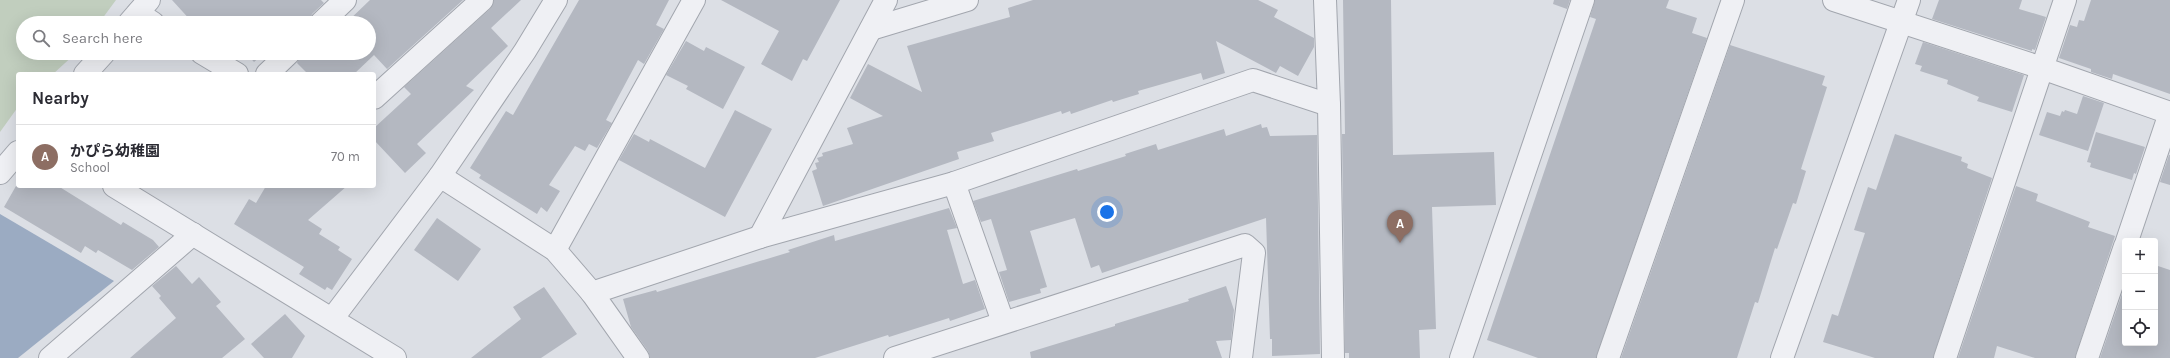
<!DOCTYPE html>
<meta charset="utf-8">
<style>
body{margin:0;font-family:Karla,"Noto Sans JP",sans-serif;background:#f7f7f7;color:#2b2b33}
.controls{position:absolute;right:12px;bottom:12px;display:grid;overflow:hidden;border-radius:4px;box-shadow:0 4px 16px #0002}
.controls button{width:36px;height:36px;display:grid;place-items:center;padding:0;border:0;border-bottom:1px solid #e1e1e2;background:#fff;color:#2b2b33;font:20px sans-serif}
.you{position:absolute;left:1107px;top:212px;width:14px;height:14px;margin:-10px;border:3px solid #fff;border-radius:50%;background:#1a73e8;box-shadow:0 0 0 6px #1a73e833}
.badge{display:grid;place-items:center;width:26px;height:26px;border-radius:50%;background:#d93025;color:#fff;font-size:13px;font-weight:700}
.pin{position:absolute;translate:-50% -33px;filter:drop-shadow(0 1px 2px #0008)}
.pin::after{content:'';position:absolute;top:21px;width:14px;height:12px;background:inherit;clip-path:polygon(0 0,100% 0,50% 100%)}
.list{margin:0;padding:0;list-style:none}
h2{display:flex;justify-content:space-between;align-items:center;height:52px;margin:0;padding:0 16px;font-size:17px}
h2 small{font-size:13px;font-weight:400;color:#7c7c81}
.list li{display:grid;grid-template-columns:26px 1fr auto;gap:12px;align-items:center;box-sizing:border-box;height:64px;padding:0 16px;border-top:1px solid #e1e1e2}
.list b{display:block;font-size:15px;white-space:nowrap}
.list p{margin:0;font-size:13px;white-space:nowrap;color:#7c7c81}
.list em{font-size:13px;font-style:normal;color:#7c7c81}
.icon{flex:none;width:22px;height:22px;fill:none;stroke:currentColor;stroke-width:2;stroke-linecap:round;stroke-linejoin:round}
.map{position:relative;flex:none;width:2170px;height:358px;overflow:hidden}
.search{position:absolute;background:#fff;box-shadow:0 4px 16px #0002;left:16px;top:16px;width:360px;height:44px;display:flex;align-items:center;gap:10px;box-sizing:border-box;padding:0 14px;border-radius:22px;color:#7c7c81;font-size:15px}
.panel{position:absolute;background:#fff;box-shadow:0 4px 16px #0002;left:16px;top:72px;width:360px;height:116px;border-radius:4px}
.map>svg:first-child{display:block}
</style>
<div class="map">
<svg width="2170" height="358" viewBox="0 0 2170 358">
<rect width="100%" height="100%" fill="#dcdfe5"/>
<!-- green -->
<polygon fill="#c1cebe" points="0,0 116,0 99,23 23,23 23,53 76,53 53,74 18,74 18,107 0,132"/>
<!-- water -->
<polygon fill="#9babc2" points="0,214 114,281 18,358 0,358"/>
<!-- building -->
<g fill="#b4b8c1">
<polygon points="172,0 321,0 324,3 312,14 309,23 193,23"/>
<polygon points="370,0 463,0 387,69 374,55 354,74 308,74 297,63 301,53 369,53 369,23 346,23"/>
<polygon points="494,0 521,0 491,28 508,46 466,86 474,90 417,144 426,153 405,173 374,140 374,128 411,94 404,87 490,9"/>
<polygon points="579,0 669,0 656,25 664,29 644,64 638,60 606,120 612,123 597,148 589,144 585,151 575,146 549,185 560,191 547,212 541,207 537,214 479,178 481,175 470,168 506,111 513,115"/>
<polygon points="721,0 840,0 807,61 803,59 792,81 761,64 779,31"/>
<polygon points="1033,0 1258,0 1278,10 1274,17 1314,38 1314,47 1298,76 1280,66 1276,73 1216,41 1225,73 1203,80 1201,73 1138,91 1139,94 1113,102 1112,100 1071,114 1070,111 1062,114 1061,111 991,133 994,141 957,152 959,159 823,206 812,171 817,169 815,163 819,162 817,158 823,156 822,153 853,144 847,128 883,116 850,98 868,64 922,92 907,46 1010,17 1008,8"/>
<polygon points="1343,0 1391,0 1393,155 1494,152 1496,205 1432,207 1436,329 1419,330 1420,358 1349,358 1349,353 1345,353 1342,134 1345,134"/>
<polygon points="1554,0 1570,0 1567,9 1553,4"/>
<polygon points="1595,0 1669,0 1666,8 1697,18 1692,33 1707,38 1596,358 1538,358 1487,340 1596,19 1590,17"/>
<polygon points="1939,0 2022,0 2019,9 2046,17 2035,50 2032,49 2032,51 1932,19"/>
<polygon points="2091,0 2170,0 2170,94 2113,74 2112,79 2091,72 2091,69 2059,58 2070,25 2077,27 2079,20 2084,21"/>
<polygon points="686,41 704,51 706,47 745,67 723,109 686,89 688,86 666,75"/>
<polygon points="1923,42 2024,75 2012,112 1977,101 1979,97 1947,84 1948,80 1920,71 1922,66 1915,64"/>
<polygon points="1730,45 1825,76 1822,85 1827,87 1801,169 1806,171 1796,204 1793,203 1777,249 1775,248 1758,303 1755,302 1737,358 1621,358"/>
<polygon points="246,53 264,53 254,62"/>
<polygon points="2083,96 2104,103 2088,151 2039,135 2047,112 2060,116 2062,111 2064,112 2065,110 2077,114"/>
<polygon points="735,110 772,129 725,217 619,160 634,134 649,142 650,139 705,168"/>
<polygon points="1261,124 1262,128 1267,127 1270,136 1317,135 1320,354 1272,356 1272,339 1270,339 1266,218 1102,273 1099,265 1091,268 1075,218 1030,231 1047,287 1040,289 1041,293 1009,302 999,272 1007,270 991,219 981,222 973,201 1077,169 1078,171 1126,156 1125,154 1156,144 1158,150 1224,129 1226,136"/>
<polygon points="2096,132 2145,147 2136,174 2134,173 2132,180 2090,167 2091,163 2087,162"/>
<polygon points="1895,134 1962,157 1961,161 1968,164 1967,168 1992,178 1933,358 1875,358 1823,342 1832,314 1838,316 1865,233 1854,230 1868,187 1876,190"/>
<polygon points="2169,155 2170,155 2170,185 2160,182"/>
<polygon points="16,186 58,186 121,225 123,222 153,240 159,247 132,270 98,250 96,253 85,246 81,253 4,207"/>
<polygon points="266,186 347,186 308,220 322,229 319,234 340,247 338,250 352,259 332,290 327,287 325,290 299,274 304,267 234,224 249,199 256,203"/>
<polygon points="2016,186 2038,194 2036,201 2090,222 2088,227 2115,236 2075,358 2035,358 1997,346 1994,358 1958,358"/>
<polygon points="949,208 957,228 947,230 963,284 975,280 985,309 950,321 949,318 889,337 888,335 815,358 650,358 648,351 631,327 623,299 656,290 657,292 790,252 788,250 834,235 835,241"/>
<polygon points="437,218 481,249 458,281 414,250"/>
<polygon points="2155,265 2170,270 2170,358 2100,358 2125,285 2125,343 2155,343"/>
<polygon points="176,266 192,284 199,277 221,302 216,306 245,339 222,358 130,358 176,318 159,298 161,296 152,286"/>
<polygon points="1226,286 1234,310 1231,340 1216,341 1222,358 1031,358 1030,352 1115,326 1115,324 1189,301 1188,299"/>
<polygon points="544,287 577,334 541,358 471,358 521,319 513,307"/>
<polygon points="285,314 305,336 292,358 264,358 251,344"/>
</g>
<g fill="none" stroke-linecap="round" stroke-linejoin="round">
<!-- minor casing -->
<g stroke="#a2a6ae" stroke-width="24">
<g id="minor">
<polyline points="1325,0 1329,105 1333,358"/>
<polyline points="1834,0 2042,68 2170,113"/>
<polyline points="138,13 153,23"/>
<polyline points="129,23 149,0"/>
<polyline points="321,23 345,0"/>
<polyline points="871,29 967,0"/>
<polyline points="202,53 237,74"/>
<polyline points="85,74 104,53"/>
<polyline points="267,74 289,53"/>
<polyline points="374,98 482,0"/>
<polyline points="0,173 18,152"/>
<polyline points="440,176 525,51 556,0"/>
<polyline points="954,183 1003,322"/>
<polyline points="114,186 395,358"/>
<polyline points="760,237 886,0"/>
<polyline points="2127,241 2170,113"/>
<polyline points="555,250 694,0"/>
<polyline points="592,293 760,237 954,183 1253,80 1329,105"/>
<polyline points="332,319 440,176 555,250 592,293 638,358"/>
<polyline points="50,358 193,234"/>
<polyline points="895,358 1245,245 1254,253 1241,358"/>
<polyline points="1461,358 1583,0"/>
<polyline points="1608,358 1733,0"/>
<polyline points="1945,358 2065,0"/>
<polyline points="2087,358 2125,246"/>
</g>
</g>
<!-- tertiary casing -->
<g stroke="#a2a6ae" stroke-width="24">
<polyline id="tertiary" points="1782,358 1909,0"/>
</g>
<!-- minor -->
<use href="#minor" stroke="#eff0f4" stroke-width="22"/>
<!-- tertiary -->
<use href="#tertiary" stroke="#eff0f4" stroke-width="22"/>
</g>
</svg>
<div class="controls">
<button>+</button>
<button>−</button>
<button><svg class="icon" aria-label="locate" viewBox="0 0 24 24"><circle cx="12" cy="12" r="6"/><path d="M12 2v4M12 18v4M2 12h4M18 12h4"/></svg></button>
</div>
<div class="you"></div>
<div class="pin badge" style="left:1400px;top:243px;background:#8d6e63">A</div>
<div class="search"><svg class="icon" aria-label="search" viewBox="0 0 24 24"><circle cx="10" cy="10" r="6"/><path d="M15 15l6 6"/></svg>Search here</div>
<section class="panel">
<h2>Nearby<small></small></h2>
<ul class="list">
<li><span class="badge" style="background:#8d6e63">A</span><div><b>かぴら幼稚園</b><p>School</p></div><em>70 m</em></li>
</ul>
</section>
</div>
